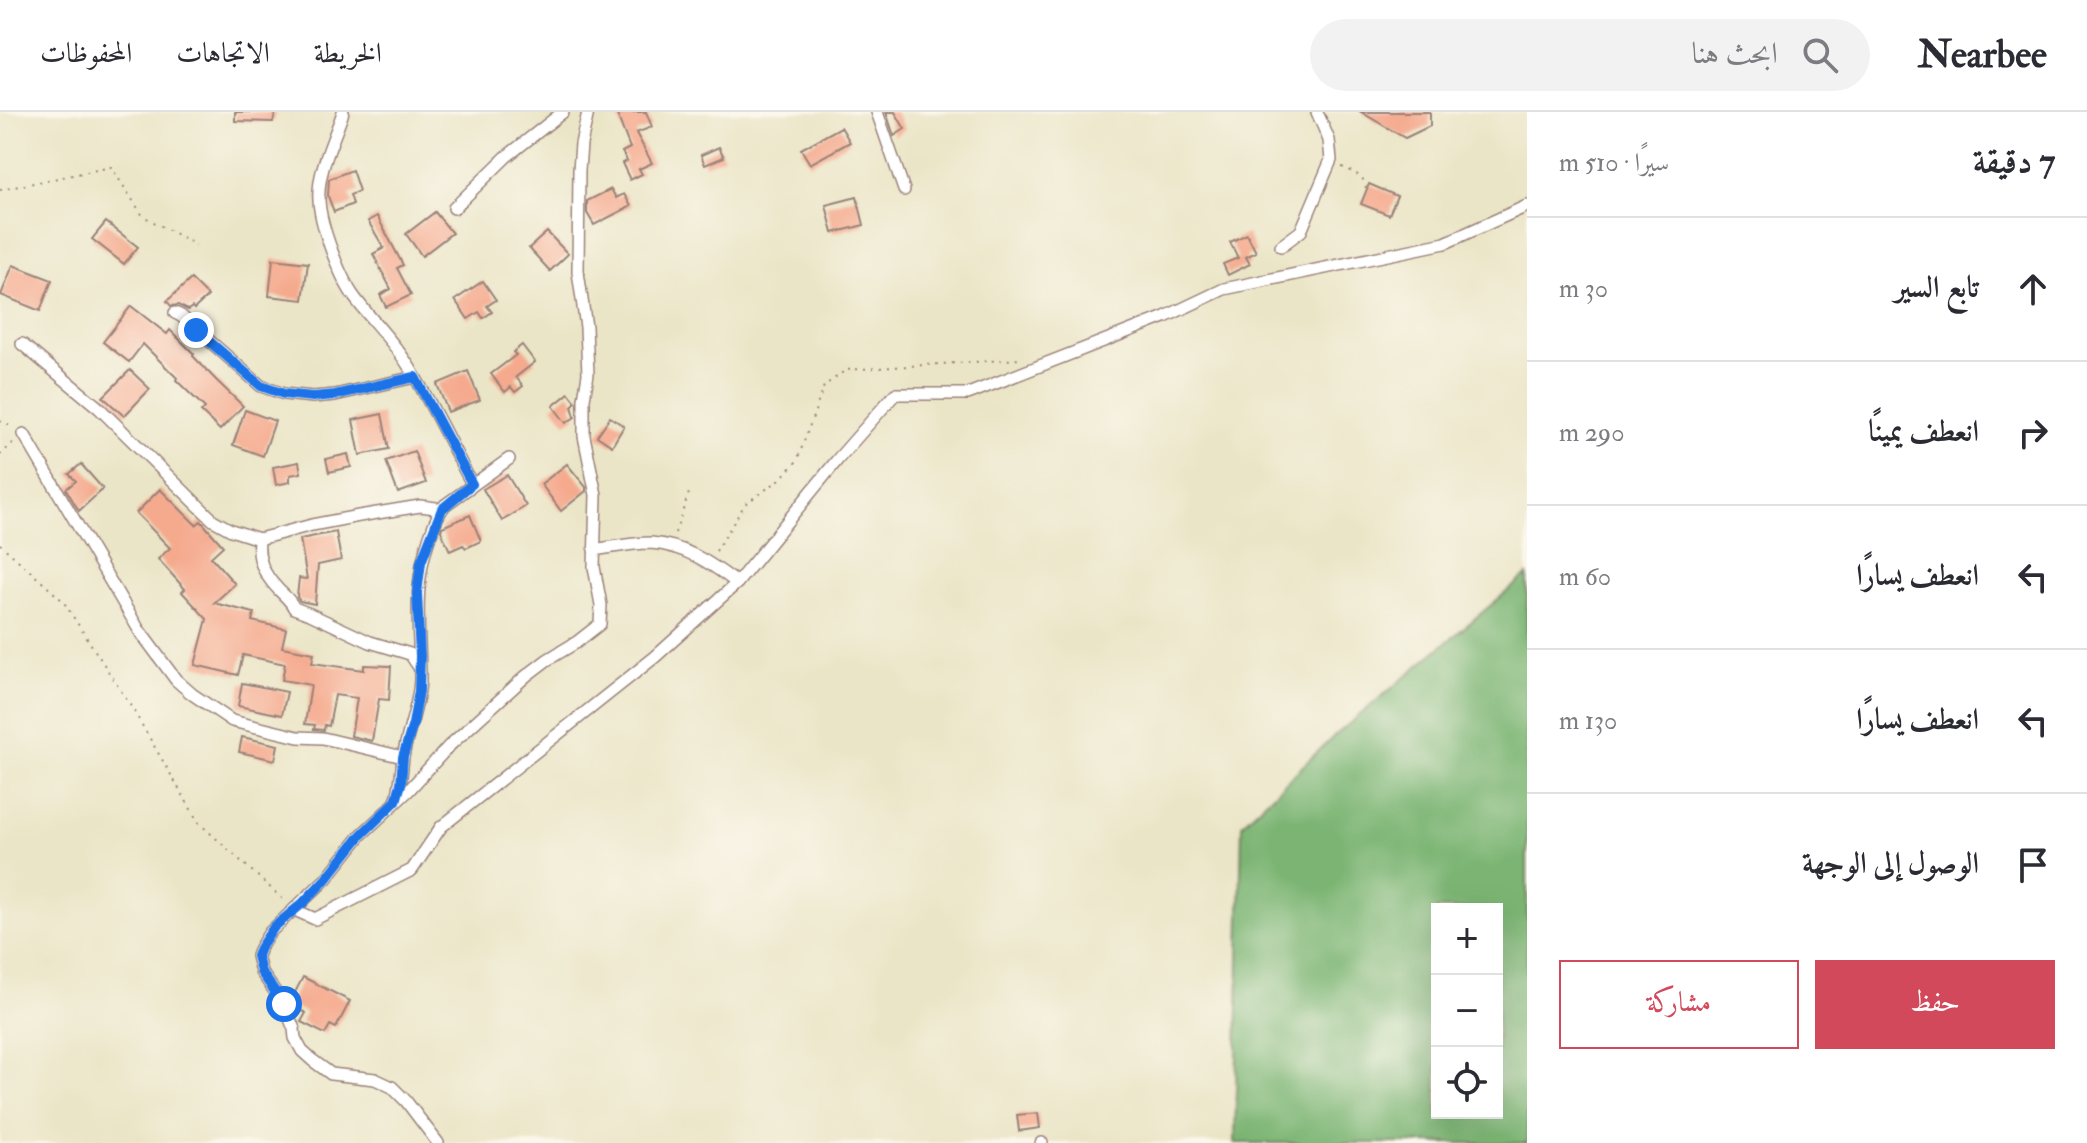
<!DOCTYPE html>
<html lang="ar">
<meta charset="utf-8">
<style>
body{margin:0;font-family:"IM FELL Double Pica",Amiri,serif;background:#f2f2f3;color:#2b2b33;direction:rtl}
.controls{position:absolute;right:24px;bottom:24px;display:grid;overflow:hidden;border-radius:0px;box-shadow:0 8px 32px #0002}
.controls button{width:72px;height:72px;display:grid;place-items:center;padding:0;border:0;border-bottom:2px solid #e1e1e2;background:#fff;color:#2b2b33;font:40px sans-serif}
.stop{position:absolute;width:24px;height:24px;margin:-18px;border:6px solid #1a73e8;border-radius:50%;background:#fff}
.stop.end{background:#1a73e8;border-color:#fff;box-shadow:0 2px 8px #0008}
.list{margin:0;padding:0;list-style:none}
h2{display:flex;justify-content:space-between;align-items:center;height:104px;margin:0;padding:0 32px;font-size:34px}
h2 small{font-size:26px;font-weight:400;color:#7c7c81}
.list li{display:grid;grid-template-columns:52px 1fr auto;gap:24px;align-items:center;box-sizing:border-box;height:144px;padding:0 32px;border-top:2px solid #e1e1e2}
.list b{display:block;font-size:30px;white-space:nowrap}
.list em{font-size:26px;font-style:normal;color:#7c7c81}
.actions{display:flex;gap:16px;padding:24px 32px}
.actions a{flex:1;padding:18px 0;border:2px solid #d1495b;border-radius:0px;text-align:center;font-size:28px;color:#d1495b}
.actions .main{background:#d1495b;color:#fff}
.icon{flex:none;width:44px;height:44px;fill:none;stroke:currentColor;stroke-width:2;stroke-linecap:round;stroke-linejoin:round}
.map{position:relative;flex:none;width:1527px;height:1031px;overflow:hidden;direction:ltr}
header{display:flex;align-items:center;gap:48px;box-sizing:border-box;height:112px;padding:0 40px;background:#fff;border-bottom:2px solid #e1e1e2}
header strong{font-size:38px}
nav{display:flex;gap:44px;margin-inline-start:auto;font-size:28px}
.search{width:560px;height:72px;background:#f2f2f3;display:flex;align-items:center;gap:20px;box-sizing:border-box;padding:0 28px;border-radius:44px;color:#7c7c81;font-size:30px}
main{display:flex}
aside{flex:1;background:#fff}
.map>svg:first-child{display:block}
</style>
<header>
<strong>Nearbee</strong>
<div class="search"><svg class="icon" aria-label="search" viewBox="0 0 24 24"><circle cx="10" cy="10" r="6"/><path d="M15 15l6 6"/></svg>ابحث هنا</div>
<nav><a>الخريطة</a><a>الاتجاهات</a><a>المحفوظات</a></nav>
</header>
<main>
<aside>
<h2>7 دقيقة<small>سيرًا · 510 m</small></h2>
<ul class="list">
<li><svg class="icon" aria-label="ahead" viewBox="0 0 24 24"><path d="M12 20V5M6 11l6-6 6 6"/></svg><div><b>تابع السير</b></div><em>30 m</em></li>
<li><svg class="icon" aria-label="right" viewBox="0 0 24 24"><path d="M7 20v-9h11M14 6l5 5-5 5"/></svg><div><b>انعطف يمينًا</b></div><em>290 m</em></li>
<li><svg class="icon" aria-label="left" viewBox="0 0 24 24"><path d="M17 20v-9H6M10 6l-5 5 5 5"/></svg><div><b>انعطف يسارًا</b></div><em>60 m</em></li>
<li><svg class="icon" aria-label="left" viewBox="0 0 24 24"><path d="M17 20v-9H6M10 6l-5 5 5 5"/></svg><div><b>انعطف يسارًا</b></div><em>130 m</em></li>
<li><svg class="icon" aria-label="arrive" viewBox="0 0 24 24"><path d="M6 21V4h12l-3 4 3 4H6"/></svg><div><b>الوصول إلى الوجهة</b></div></li>
</ul>
<div class="actions"><a class="main">حفظ</a><a>مشاركة</a></div>
</aside>
<div class="map">
<svg width="1527" height="1031" viewBox="0 0 1527 1031">
<rect width="100%" height="100%" fill="#fbf7ec"/>
<filter id="ink" filterUnits="userSpaceOnUse"><feTurbulence type="fractalNoise" baseFrequency=".0125" numOctaves="2"/><feDisplacementMap in="SourceGraphic" scale="16" xChannelSelector="R" yChannelSelector="G"/><feConvolveMatrix kernelMatrix="1 2 1 2 8 2 1 2 1" color-interpolation-filters="sRGB"/></filter>
<filter id="wash" filterUnits="userSpaceOnUse"><feTurbulence type="fractalNoise" baseFrequency=".006" numOctaves="4" result="noise"/><feDisplacementMap in="SourceGraphic" scale="32" xChannelSelector="R" yChannelSelector="G"/><feGaussianBlur stdDeviation="1.8" result="paint"/><feColorMatrix in="noise" values="0 0 0 0 0 0 0 0 0 0 0 0 0 0 0 0 0 1.4 0 .05"/><feComposite in="paint" operator="in"/></filter>
<g filter="url(#wash)">
<rect width="100%" height="100%" fill="#ebe5c7"/>
<!-- forest -->
<path fill="#7bb573" stroke="#626a4f" stroke-width="2" fill-rule="evenodd" d="M1527,463V1031H1235L1242,712L1331,627ZM1437,797H1497V1001H1437Z"/>
<g id="blocks">
<!-- building -->
<g fill="#f5aa8e">
<polygon points="235,0 276,0 273,10 235,9"/>
<polygon points="616,0 646,0 652,15 636,21 652,51 639,57 642,62 630,68 622,51 627,49 622,40 630,36"/>
<polygon points="886,0 895,0 905,17 894,24"/>
<polygon points="1361,0 1430,0 1430,14 1405,26"/>
<polygon points="841,15 850,30 810,52 801,37"/>
<polygon points="719,35 724,45 705,53 701,43"/>
<polygon points="352,58 359,79 350,83 353,92 334,100 328,84 329,67"/>
<polygon points="1369,72 1397,84 1389,103 1361,92"/>
<polygon points="611,77 616,86 624,82 631,94 594,113 587,101 587,89"/>
<polygon points="857,85 864,113 833,121 826,93"/>
<polygon points="435,100 452,121 422,144 406,122"/>
<polygon points="377,104 403,153 397,156 411,183 386,195 380,183 391,177 373,142 384,136 368,109"/>
<polygon points="106,110 138,135 124,152 92,127"/>
<polygon points="547,120 568,142 550,159 529,136"/>
<polygon points="1247,122 1256,140 1246,145 1250,152 1228,163 1223,152 1238,146 1230,130"/>
<polygon points="273,147 308,151 303,188 269,184"/>
<polygon points="13,153 52,168 40,199 1,183"/>
<polygon points="191,167 208,184 194,197 192,195 188,198 178,193 171,194 167,189"/>
<polygon points="483,169 496,188 487,194 492,200 483,206 479,200 468,207 455,188"/>
<polygon points="131,194 167,222 170,218 194,242 193,244 216,268 243,294 220,318 201,300 205,296 176,268 177,266 143,232 129,250 103,230"/>
<polygon points="522,233 535,250 516,265 523,274 515,280 511,275 505,280 491,262 516,243 513,240"/>
<polygon points="130,258 150,277 124,304 103,285"/>
<polygon points="468,259 480,288 448,300 437,272"/>
<polygon points="569,281 576,290 572,294 575,305 566,311 553,294"/>
<polygon points="245,298 275,309 263,344 233,333"/>
<polygon points="382,302 389,337 360,343 353,308"/>
<polygon points="610,305 624,314 612,334 597,324"/>
<polygon points="414,339 426,371 398,381 386,349"/>
<polygon points="348,342 351,355 329,360 326,347"/>
<polygon points="299,350 301,361 290,363 290,370 276,373 273,355"/>
<polygon points="81,352 103,377 79,399 66,377 76,369 69,362"/>
<polygon points="567,352 586,375 586,379 561,399 541,372"/>
<polygon points="507,363 526,394 502,409 483,377"/>
<polygon points="160,377 196,413 201,409 223,434 211,445 235,472 214,491 254,501 252,509 286,517 282,535 314,541 312,551 364,558 364,553 391,554 389,588 379,587 372,629 351,624 357,586 335,583 329,614 325,613 324,618 314,617 315,613 305,612 311,573 282,568 285,552 243,543 238,563 195,553 207,507 182,480 185,477 158,447 170,436 136,401"/>
<polygon points="470,403 481,429 466,436 463,433 450,439 441,419 442,415"/>
<polygon points="336,420 341,448 318,453 315,492 300,489 297,485 299,466 307,467 300,427"/>
<polygon points="242,571 287,580 282,603 238,594"/>
<polygon points="242,625 278,633 275,648 239,640"/>
<polygon points="303,865 350,889 336,916 330,913 325,922 301,910 306,901 294,895 291,888"/>
<polygon points="1038,1001 1040,1016 1019,1019 1017,1003"/>
</g>
</g>
</g>
<g filter="url(#ink)">
<use href="#blocks" fill-opacity="0" stroke="#9a8279" stroke-width="2"/>
<g fill="none" stroke-linecap="round" stroke-linejoin="round">
<!-- minor casing -->
<g stroke="#9a8279" stroke-width="14">
<g id="minor">
<path d="M343,0C334,28 317,59 319,88C320,113 340,166 355,186C372,209 393,229 408,253C432,292 451,333 472,372"/>
<polyline points="877,0 904,78"/>
<polyline points="454,96 506,45 563,0"/>
<polyline points="1281,134 1301,119 1331,48 1329,28 1317,0"/>
<polyline points="175,201 181,204 261,274 284,282 313,285 335,283 415,265"/>
<polyline points="22,232 99,296 213,408 231,418 259,427"/>
<polyline points="24,322 139,518 176,568 192,582 232,609 298,625 323,626 403,645"/>
<path d="M594,438C613,435 633,431 651,431C684,433 712,452 737,471"/>
<path d="M419,555L410,542L370,530L310,502L294,496C290,487 283,483 277,476C263,461 257,447 259,427L312,413L359,404L420,394L436,396L438,403"/>
<path d="M396,689C401,675 401,661 403,646C407,619 419,595 420,567C420,517 412,476 429,427C433,415 437,403 445,393L509,347"/>
<polyline points="295,798 315,807 412,758 441,715 655,545 737,471 838,347 895,282 968,282 1165,205 1224,177 1445,131 1527,94"/>
<polyline points="438,1031 406,989 392,975 375,967 331,962 312,948 302,939 295,926 294,917 284,892 261,860 257,844 260,836 270,820 326,767 361,723 408,679 449,634 526,564 547,548 577,530 600,512 601,493 594,455 596,383 584,324 584,287 588,262 586,215 578,160 579,58 581,32 588,0"/>
<polyline points="1041,1031 1042,1031"/>
</g>
</g>
<!-- path -->
<g stroke="#9a8279" stroke-width="2" stroke-dasharray="2 6" stroke-linecap="butt">
<polyline points="1342,55 1362,65 1366,76"/>
<polyline points="0,78 111,55 143,104 196,133"/>
<polyline points="0,309 12,315"/>
<polyline points="0,343 14,330"/>
<polyline points="675,421 690,378"/>
<polyline points="0,432 63,489 132,596 199,711 285,789"/>
<polyline points="716,439 745,392 778,369 797,349 824,274 846,258 1021,247"/>
</g>
<!-- minor -->
<use href="#minor" stroke="#fff" stroke-width="11"/>
</g>
</g>
<g fill="none" stroke-linecap="round" stroke-linejoin="round" filter="url(#ink)">
<!-- route -->
<polyline stroke="#1a73e8" stroke-width="10" points="196,218 261,274 284,282 313,285 335,283 415,265 472,372 442,397 421,450 417,481 420,544 419,579 413,612 403,645 401,672 396,689 361,723 326,767 303,791 274,815 260,836 257,844 261,860 284,892"/>
</g>
</svg>
<div class="controls">
<button>+</button>
<button>−</button>
<button><svg class="icon" aria-label="locate" viewBox="0 0 24 24"><circle cx="12" cy="12" r="6"/><path d="M12 2v4M12 18v4M2 12h4M18 12h4"/></svg></button>
</div>
<div class="stop" style="left:284px;top:892px"></div>
<div class="stop end" style="left:196px;top:218px"></div>
</div>
</main>
